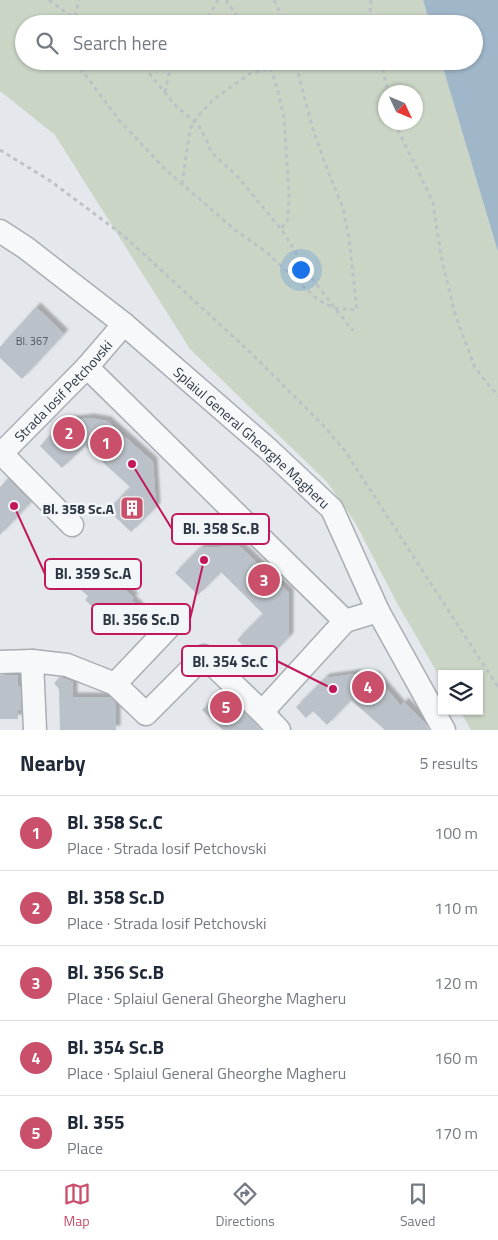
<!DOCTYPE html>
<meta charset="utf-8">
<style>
body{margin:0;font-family:"Titillium Web",sans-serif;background:#f6f6f7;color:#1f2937}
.controls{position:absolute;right:15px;bottom:15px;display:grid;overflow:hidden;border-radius:0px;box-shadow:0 1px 4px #0004}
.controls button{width:45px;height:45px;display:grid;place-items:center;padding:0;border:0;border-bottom:1px solid #e0e1e3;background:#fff;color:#1f2937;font:25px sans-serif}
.compass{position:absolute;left:378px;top:85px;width:45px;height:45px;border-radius:50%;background:#fff;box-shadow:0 1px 4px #0004;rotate:134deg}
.you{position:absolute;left:300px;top:269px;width:18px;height:18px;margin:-12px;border:4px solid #fff;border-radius:50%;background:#1a73e8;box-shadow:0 0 0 8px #1a73e833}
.badge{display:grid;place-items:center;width:32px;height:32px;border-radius:50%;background:#ca4f6a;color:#fff;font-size:16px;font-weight:700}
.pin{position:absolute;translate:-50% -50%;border:2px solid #fff;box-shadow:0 1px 5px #0006}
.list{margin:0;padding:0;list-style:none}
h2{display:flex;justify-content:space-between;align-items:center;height:65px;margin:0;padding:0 20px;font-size:21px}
h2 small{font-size:16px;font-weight:400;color:#747a83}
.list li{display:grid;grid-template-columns:32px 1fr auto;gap:15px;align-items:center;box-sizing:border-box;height:75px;padding:0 20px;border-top:1px solid #e0e1e3}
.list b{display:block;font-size:19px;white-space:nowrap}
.list p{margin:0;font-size:16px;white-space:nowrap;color:#747a83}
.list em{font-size:16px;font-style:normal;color:#747a83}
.icon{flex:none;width:28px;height:28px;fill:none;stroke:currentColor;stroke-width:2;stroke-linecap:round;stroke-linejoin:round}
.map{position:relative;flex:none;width:498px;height:730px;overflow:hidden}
.search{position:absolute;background:#fff;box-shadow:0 1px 4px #0004;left:15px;right:15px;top:15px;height:55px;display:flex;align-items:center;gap:12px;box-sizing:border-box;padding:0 18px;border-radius:28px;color:#747a83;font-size:19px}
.sheet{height:440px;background:#fff}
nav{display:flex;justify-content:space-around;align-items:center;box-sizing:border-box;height:70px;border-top:1px solid #e0e1e3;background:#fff;font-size:14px;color:#747a83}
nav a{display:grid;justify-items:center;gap:2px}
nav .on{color:#ca4f6a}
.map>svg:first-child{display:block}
</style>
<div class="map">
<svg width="498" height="730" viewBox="0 0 498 730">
<defs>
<filter id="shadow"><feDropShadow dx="4.5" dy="-4.5" stdDeviation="1" flood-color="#0004"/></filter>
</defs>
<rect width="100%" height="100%" fill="#e4e7eb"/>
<!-- green -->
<path fill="#cad5c5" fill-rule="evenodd" d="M0,0H423L430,24H24V61H441L498,252V730H471L460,711H479V674H442V681L397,603L356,524L342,503L327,482L190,349L55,135L0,91ZM386,92H416V122H386Z"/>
<!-- water -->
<polygon fill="#a0b7c9" points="423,0 498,0 498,252 441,61 474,61 474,24 430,24"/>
<!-- building -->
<g fill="#bbc1c8" filter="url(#shadow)">
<polygon points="36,307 64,334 22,379 0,358 0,347"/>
<polygon points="90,418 107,421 153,462 156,507 131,532 108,510 130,487 85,446 62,468 40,446 64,421"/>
<polygon points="8,479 31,502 0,535 0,487"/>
<polygon points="239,546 289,593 289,637 263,664 237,640 263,614 221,572 198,595 175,573 200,548"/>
<polygon points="92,564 106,577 109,575 134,598 131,600 144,612 126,631 113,620 110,623 85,600 88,596 74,584"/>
<polygon points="354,674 375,676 401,706 404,702 425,723 429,730 385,730 351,700 327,725 313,711 306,718 296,707 325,678"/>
<polygon points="0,675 18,675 18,686 20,686 21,710 18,710 18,719 0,719"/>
<polygon points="60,677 73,682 73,697 110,697 116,704 116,730 60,730 59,689 54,683"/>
<polygon points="221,691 253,721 261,730 223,730 202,710"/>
</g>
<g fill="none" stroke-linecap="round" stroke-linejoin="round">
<!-- minor casing -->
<g stroke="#a9aeb5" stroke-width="25">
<g id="minor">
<path id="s1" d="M0,231L26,248L124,324L268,449L332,509L378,611L444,730"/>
<polyline points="87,367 345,621 378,611"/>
<polyline points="1,453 72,525"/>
<path id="s2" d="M0,455L87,367L124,324"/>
<polyline points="32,661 67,665 115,684 171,625"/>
<polyline points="0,662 32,661 35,730"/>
<polyline points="115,684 146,714 204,656 262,712"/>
<polyline points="279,730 262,712 345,621"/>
</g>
</g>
<!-- path -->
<g stroke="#bdc2c6" stroke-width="3" stroke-dasharray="4 4" stroke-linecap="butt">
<polyline points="49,0 74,18 84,24"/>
<polyline points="226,0 242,24"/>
<polyline points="274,0 285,24"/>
<polyline points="371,0 370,13 373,24"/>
<polyline points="73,24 79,0"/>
<polyline points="204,24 218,0"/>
<polyline points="77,61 78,65 119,120 165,169 182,184 235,230 264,250 318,300 334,308 357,310 349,238 343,208 327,169 312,126 295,61"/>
<polyline points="139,61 175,105 199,126 207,141 211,152 238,177 281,229 314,281 353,331"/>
<polyline points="266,61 275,80 284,117 289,193 288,219 281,229"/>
<polyline points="381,61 388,92"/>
<polyline points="165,92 172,61"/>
<polyline points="396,122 397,128 433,202 441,256 455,314 475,368 498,396"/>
<polyline points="0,150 49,180 123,235 251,353 323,425 345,451 498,687"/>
<polyline points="182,184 190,129 198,116 214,99 251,73 270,69 293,61"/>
</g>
<!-- minor -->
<use href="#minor" stroke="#f6f8f9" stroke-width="22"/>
</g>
<!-- icons -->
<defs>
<g id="building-square" transform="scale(1.25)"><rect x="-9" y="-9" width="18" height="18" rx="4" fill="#ca4f6a" stroke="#f3f6f8"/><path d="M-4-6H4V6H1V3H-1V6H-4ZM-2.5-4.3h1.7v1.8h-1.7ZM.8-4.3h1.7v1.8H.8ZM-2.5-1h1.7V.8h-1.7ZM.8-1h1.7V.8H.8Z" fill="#fff"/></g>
</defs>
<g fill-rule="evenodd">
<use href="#building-square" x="132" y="508"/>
</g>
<g text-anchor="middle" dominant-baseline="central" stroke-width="5" stroke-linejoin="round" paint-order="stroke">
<!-- number labels -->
<g font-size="11" fill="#505964">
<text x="32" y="341">Bl. 367</text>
</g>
<!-- street labels -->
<g font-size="14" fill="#2c3643" stroke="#f3f6f8">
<text stroke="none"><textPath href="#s2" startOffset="90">Strada Iosif Petchovski</textPath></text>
<text stroke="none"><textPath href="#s1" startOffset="326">Splaiul General Gheorghe Magheru</textPath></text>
</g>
<!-- poi labels -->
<g font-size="14" font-weight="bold" fill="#2c3643" stroke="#f3f6f8" text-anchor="end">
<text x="114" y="508">Bl. 358 Sc.A</text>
</g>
</g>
<!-- callouts -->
<path fill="none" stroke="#c2185b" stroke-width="2" d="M132 464L172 529M14 506L45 574M204 560L190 619M333 689L277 661"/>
<g fill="#c2185b" stroke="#f3f6f8" stroke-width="2">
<circle cx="132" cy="464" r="5"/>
<circle cx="14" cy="506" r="5"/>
<circle cx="204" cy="560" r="5"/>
<circle cx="333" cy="689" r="5"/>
</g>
<g fill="#f3f6f8" stroke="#c2185b" stroke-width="2">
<rect x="172" y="514" width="97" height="30" rx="5"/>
<rect x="45" y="559" width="96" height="30" rx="5"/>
<rect x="92" y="604" width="98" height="30" rx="5"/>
<rect x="182" y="646" width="95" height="30" rx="5"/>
</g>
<g font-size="15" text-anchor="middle" font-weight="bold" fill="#2c3643">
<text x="221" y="534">Bl. 358 Sc.B</text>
<text x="93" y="579">Bl. 359 Sc.A</text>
<text x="141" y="625">Bl. 356 Sc.D</text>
<text x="230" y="667">Bl. 354 Sc.C</text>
</g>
</svg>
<div class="controls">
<button><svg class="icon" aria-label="layers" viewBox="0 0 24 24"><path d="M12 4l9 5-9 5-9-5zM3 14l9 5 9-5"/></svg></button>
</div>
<svg class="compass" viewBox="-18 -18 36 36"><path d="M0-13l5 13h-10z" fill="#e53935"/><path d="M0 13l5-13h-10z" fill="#747a83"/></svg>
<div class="you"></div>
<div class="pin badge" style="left:106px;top:443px">1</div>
<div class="pin badge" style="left:69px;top:433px">2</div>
<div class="pin badge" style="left:264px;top:580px">3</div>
<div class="pin badge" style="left:368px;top:687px">4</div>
<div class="pin badge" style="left:226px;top:707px">5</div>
<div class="search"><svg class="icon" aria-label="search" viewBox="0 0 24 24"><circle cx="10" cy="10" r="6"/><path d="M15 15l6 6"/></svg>Search here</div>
</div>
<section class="sheet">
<h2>Nearby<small>5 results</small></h2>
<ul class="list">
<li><span class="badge">1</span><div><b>Bl. 358 Sc.C</b><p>Place · Strada Iosif Petchovski</p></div><em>100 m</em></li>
<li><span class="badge">2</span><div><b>Bl. 358 Sc.D</b><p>Place · Strada Iosif Petchovski</p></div><em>110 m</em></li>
<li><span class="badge">3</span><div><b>Bl. 356 Sc.B</b><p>Place · Splaiul General Gheorghe Magheru</p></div><em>120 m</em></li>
<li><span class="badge">4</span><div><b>Bl. 354 Sc.B</b><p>Place · Splaiul General Gheorghe Magheru</p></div><em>160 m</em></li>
<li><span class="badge">5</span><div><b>Bl. 355</b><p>Place</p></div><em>170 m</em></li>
</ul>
</section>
<nav>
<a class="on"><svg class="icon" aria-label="map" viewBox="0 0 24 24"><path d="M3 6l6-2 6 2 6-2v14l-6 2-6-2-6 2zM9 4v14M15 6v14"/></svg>Map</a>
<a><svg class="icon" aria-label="directions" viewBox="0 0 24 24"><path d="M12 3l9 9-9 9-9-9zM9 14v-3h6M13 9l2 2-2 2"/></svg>Directions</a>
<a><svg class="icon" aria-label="saved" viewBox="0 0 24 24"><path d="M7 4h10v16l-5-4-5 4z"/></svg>Saved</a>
</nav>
